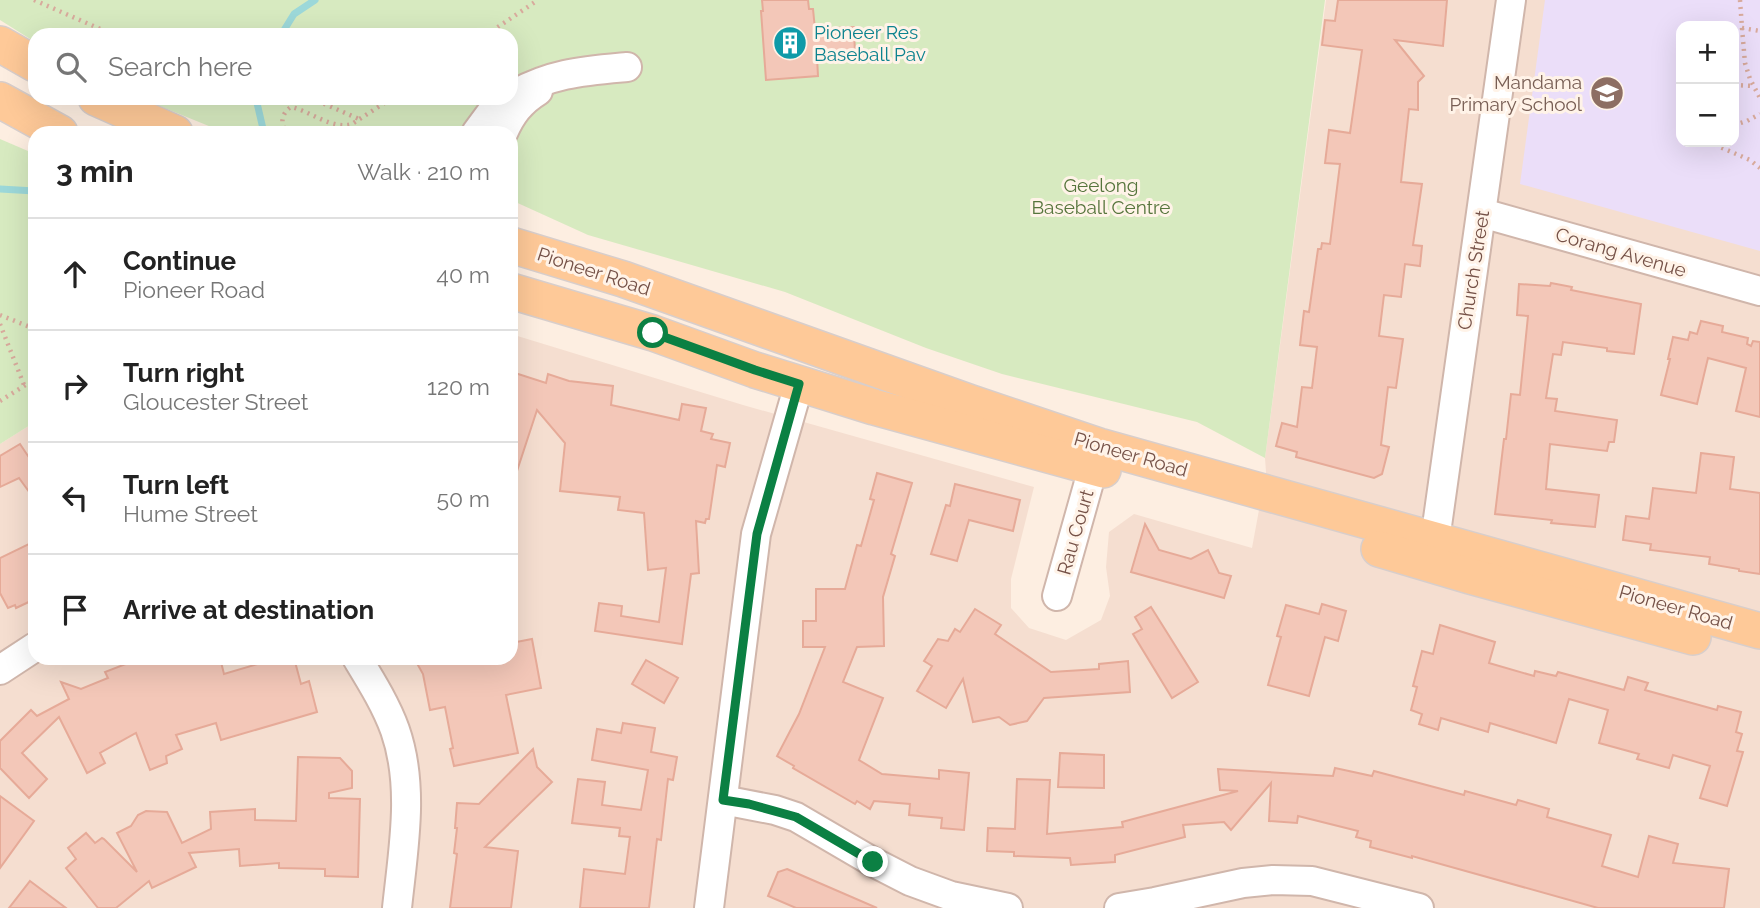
<!DOCTYPE html>
<meta charset="utf-8">
<style>
body{margin:0;font-family:Raleway,sans-serif;background:#f6f6f6;color:#222}
.controls{position:absolute;right:21px;top:21px;display:grid;overflow:hidden;border-radius:14px;box-shadow:0 7px 28px #0002}
.controls button{width:63px;height:63px;display:grid;place-items:center;padding:0;border:0;border-bottom:2px solid #e0e0e0;background:#fff;color:#222;font:35px sans-serif}
.stop{position:absolute;width:21px;height:21px;margin:-16px;border:5px solid #0b8043;border-radius:50%;background:#fff}
.stop.end{background:#0b8043;border-color:#fff;box-shadow:0 2px 7px #0008}
.list{margin:0;padding:0;list-style:none}
h2{display:flex;justify-content:space-between;align-items:center;height:91px;margin:0;padding:0 28px;font-size:30px}
h2 small{font-size:23px;font-weight:400;color:#767676}
.list li{display:grid;grid-template-columns:46px 1fr auto;gap:21px;align-items:center;box-sizing:border-box;height:112px;padding:0 28px;border-top:2px solid #e0e0e0}
.list b{display:block;font-size:26px;white-space:nowrap}
.list p{margin:0;font-size:23px;white-space:nowrap;color:#767676}
.list em{font-size:23px;font-style:normal;color:#767676}
.icon{flex:none;width:38px;height:38px;fill:none;stroke:currentColor;stroke-width:2;stroke-linecap:round;stroke-linejoin:round}
.map{position:relative;flex:none;width:1760px;height:908px;overflow:hidden}
.search{position:absolute;background:#fff;box-shadow:0 7px 28px #0002;left:28px;top:28px;width:490px;height:77px;display:flex;align-items:center;gap:18px;box-sizing:border-box;padding:0 24px;border-radius:21px;color:#767676;font-size:26px}
.panel{position:absolute;background:#fff;box-shadow:0 7px 28px #0002;left:28px;top:126px;width:490px;height:539px;border-radius:21px}
.map>svg:first-child{display:block}
</style>
<div class="map">
<svg width="1760" height="908" viewBox="0 0 1760 908">
<rect width="100%" height="100%" fill="#fdeee1"/>
<!-- residential -->
<path fill="#f5ded0" fill-rule="evenodd" d="M1326,0H1760V908H0V444L35,422V658H511V334L743,405L1034,487L1011,579V608L1029,628L1066,640L1101,620L1110,596L1106,567L1109,532L1134,514L1252,548L1266,472L1265,458ZM1681,26H1734V142H1681Z"/>
<!-- education -->
<path fill="#ebdef9" fill-rule="evenodd" d="M1545,0H1760V251L1520,184ZM1681,26H1734V142H1681Z"/>
<!-- green -->
<g fill="#d7eac0">
<polygon points="0,0 1325,0 1265,458 1197,422 1002,374 926,348 785,292 588,235 511,200 511,133 226,133 140,98 511,98 511,35 35,35 35,42 0,20"/>
<polygon points="0,139 35,154 35,422 0,444"/>
</g>
<g fill="none" stroke-linecap="round" stroke-linejoin="round">
<!-- stream -->
<g stroke="#9cd8d9" stroke-width="7">
<polyline points="281,35 294,14 315,0"/>
<polyline points="259,98 257,103 264,133"/>
<polyline points="0,189 35,191"/>
</g>
</g>
<!-- building -->
<g fill="#f3c7b8" stroke="#e6aa98" stroke-width="2">
<polygon points="762,0 808,0 809,9 813,9 815,29 854,27 855,55 817,57 818,76 766,80 761,11 763,11"/>
<polygon points="1338,0 1447,0 1443,46 1395,40 1424,76 1418,82 1418,110 1409,109 1401,182 1422,184 1413,245 1422,246 1420,266 1405,264 1401,297 1384,295 1379,336 1403,339 1396,388 1388,387 1381,445 1389,447 1382,474 1374,478 1296,457 1297,452 1276,446 1282,423 1297,427 1302,387 1312,388 1317,347 1300,345 1304,311 1309,312 1318,249 1321,249 1322,243 1330,244 1340,164 1325,163 1329,130 1350,133 1362,50 1322,45 1325,20 1335,21"/>
<polygon points="1551,283 1572,287 1571,290 1641,304 1634,354 1607,351 1607,348 1563,342 1561,355 1553,354 1546,398 1557,399 1555,411 1617,420 1614,442 1609,442 1607,451 1550,444 1546,489 1599,495 1595,527 1551,523 1552,520 1495,514 1504,439 1506,439 1511,394 1520,395 1528,316 1517,315 1519,284 1550,286"/>
<polygon points="1701,321 1723,326 1722,332 1748,338 1747,344 1751,346 1753,341 1760,342 1760,417 1736,411 1746,368 1708,358 1697,404 1661,395 1670,359 1668,359 1673,337 1688,340 1690,332 1697,334"/>
<polygon points="515,373 546,383 548,374 569,381 613,386 611,405 679,420 682,404 706,408 701,431 713,434 711,439 730,443 725,467 717,465 709,519 706,519 705,523 696,521 699,573 691,574 682,644 595,631 599,603 622,606 621,616 659,622 666,568 648,570 644,513 618,510 620,497 560,491 565,443 537,410 515,477 511,476 511,386"/>
<polygon points="20,444 28,456 35,452 35,500 19,478 0,487 0,456"/>
<polygon points="1701,453 1734,457 1730,489 1760,493 1760,574 1739,571 1739,569 1709,564 1710,557 1650,550 1651,544 1623,540 1626,516 1649,519 1653,488 1696,493"/>
<polygon points="877,473 912,483 891,554 895,556 883,597 884,646 857,647 843,682 883,698 859,760 882,774 939,779 939,770 969,773 964,830 941,828 942,818 909,815 910,804 874,801 870,809 857,801 855,804 793,768 794,766 777,756 799,714 825,647 803,647 803,621 816,621 816,589 845,589 857,545 861,546 874,500 870,499"/>
<polygon points="955,484 1020,500 1013,531 969,520 957,561 931,554 946,505 950,506"/>
<polygon points="1145,524 1159,550 1191,559 1208,550 1219,573 1231,576 1224,598 1131,572"/>
<polygon points="35,541 35,599 16,608 15,605 8,608 0,593 0,558"/>
<polygon points="1322,604 1346,611 1338,641 1325,637 1309,696 1268,685 1281,637 1277,636 1286,605 1319,614"/>
<polygon points="1151,607 1198,682 1172,698 1133,634 1142,629 1135,617"/>
<polygon points="975,609 1001,625 995,634 1051,672 1099,669 1099,664 1128,661 1130,692 1044,698 1027,721 1010,725 999,717 973,722 963,679 946,708 917,691 932,666 924,661 938,639 948,641 955,629 960,632"/>
<polygon points="1440,625 1495,642 1489,663 1534,676 1535,671 1556,676 1558,672 1624,690 1628,677 1648,683 1645,690 1717,710 1718,706 1741,712 1736,732 1742,734 1737,751 1743,752 1727,806 1700,798 1710,766 1673,755 1669,768 1637,759 1639,754 1599,743 1608,710 1569,699 1556,743 1490,723 1488,732 1441,718 1438,730 1419,724 1422,714 1411,710 1417,687 1413,686 1422,651 1433,654"/>
<polygon points="532,639 541,688 506,695 518,753 454,766 450,749 453,748 445,707 430,710 423,674 414,658 511,658 511,643"/>
<polygon points="141,658 220,658 224,674 261,663 260,658 294,658 301,684 309,681 317,712 221,740 216,723 176,735 182,749 166,756 167,763 150,770 136,733 100,753 105,763 87,773 59,717 22,753 47,779 29,798 0,768 0,741 31,710 37,716 69,699 61,682 81,689 108,678 105,672"/>
<polygon points="646,660 678,678 664,703 632,684"/>
<polygon points="623,723 655,728 651,752 677,757 673,780 668,779 661,840 657,839 649,908 580,908 584,869 625,874 630,837 619,836 620,828 572,823 578,779 605,782 602,805 641,810 648,770 592,760 597,729 621,733"/>
<polygon points="533,749 537,767 552,782 485,847 518,851 511,908 450,908 457,854 454,853 457,828 455,828 457,803 479,804"/>
<polygon points="1060,753 1104,755 1104,788 1058,787"/>
<polygon points="298,757 340,758 352,771 352,788 329,793 329,798 360,799 358,877 325,876 325,869 279,868 279,863 240,866 239,849 189,853 196,867 152,888 149,881 116,908 98,908 66,868 76,859 68,848 86,833 95,843 102,838 104,839 137,872 117,833 131,826 138,815 146,811 167,812 182,843 211,829 210,812 255,809 255,820 296,821"/>
<polygon points="1335,768 1372,776 1374,771 1464,795 1465,791 1516,805 1518,800 1549,809 1547,817 1611,835 1602,866 1638,877 1649,836 1678,844 1673,863 1729,869 1724,908 1598,908 1412,856 1412,858 1370,847 1371,841 1356,837 1358,831 1298,816 1297,823 1269,821 1271,783 1231,830 1224,822 1183,825 1185,837 1115,855 1115,862 1071,865 1070,858 1014,856 1014,852 987,851 988,828 1015,829 1017,779 1050,780 1047,834 1123,827 1122,822 1238,791 1220,790 1218,769 1333,776"/>
<polygon points="0,796 34,821 0,868"/>
<polygon points="787,869 877,908 796,908 768,896 778,872"/>
<polygon points="30,881 66,908 9,908"/>
</g>
<g fill="none" stroke-linecap="round" stroke-linejoin="round">
<!-- minor casing -->
<g stroke="#d0b6ab" stroke-width="32">
<g id="minor">
<path d="M511,96C551,73 583,71 627,67"/>
<polyline points="476,133 493,110 507,98"/>
<path d="M503,133C511,115 520,102 538,91"/>
<polyline points="1482,213 1760,291"/>
<polyline points="1435,540 1511,0"/>
<polyline points="1057,596 1093,468"/>
<path d="M357,658C371,681 386,705 395,730C415,787 403,850 397,908"/>
<polyline points="0,670 35,647"/>
<polyline points="723,800 775,810 796,817 873,862 910,881 951,896 1008,908"/>
<polyline points="709,908 756,534 799,384"/>
<polyline points="1119,908 1155,902 1243,883 1273,880 1312,881 1419,908"/>
</g>
</g>
<!-- major casing -->
<g stroke="#d8cecb" stroke-width="38">
<g id="major">
<polyline points="0,44 35,64"/>
<polyline points="96,98 175,133"/>
<polyline points="0,100 60,133"/>
<polyline points="511,245 623,279 971,403 1099,446 1760,631"/>
<polyline points="511,291 653,333 755,370 874,407 1103,470"/>
<polyline points="1379,549 1470,576 1693,637"/>
</g>
</g>
<!-- path -->
<g stroke="#d8aa9c" stroke-width="4.5" stroke-dasharray="2 5" stroke-linecap="butt">
<polyline points="34,0 114,35"/>
<polyline points="1740,0 1742,28 1760,31"/>
<polyline points="1742,28 1745,63 1750,79 1760,98"/>
<polyline points="486,35 538,0"/>
<polyline points="1734,85 1753,86"/>
<polyline points="311,98 359,119"/>
<polyline points="1734,125 1747,121 1760,114"/>
<path d="M289,133C279,127 281,113 291,107C310,111 332,130 352,124L392,98"/>
<polyline points="1718,142 1720,147 1750,160 1760,168"/>
<polyline points="0,315 35,329"/>
<polyline points="0,324 24,385"/>
<polyline points="0,401 35,379"/>
</g>
<!-- minor -->
<use href="#minor" stroke="#fff" stroke-width="28"/>
<!-- major -->
<use href="#major" stroke="#fec998" stroke-width="35"/>
</g>
<g fill="none" stroke-linecap="round" stroke-linejoin="round">
<!-- route -->
<polyline stroke="#0b8043" stroke-width="9" points="653,333 755,370 799,384 757,534 723,800 749,804 796,817 873,862"/>
</g>
<!-- icons -->
<defs>
<g id="building-disc" transform="scale(1.75)"><circle r="9.5" fill="#0f9aa8" stroke="#fff3e8"/><path d="M-4-6H4V6H1V3H-1V6H-4ZM-2.5-4.3h1.7v1.8h-1.7ZM.8-4.3h1.7v1.8H.8ZM-2.5-1h1.7V.8h-1.7ZM.8-1h1.7V.8H.8Z" fill="#fff"/></g>
<g id="school-disc" transform="scale(1.75)"><circle r="9.5" fill="#8d6e63" stroke="#fff3e8"/><path d="M0-5L7-2L0 1L-7-2ZM-4 1L0 2.5L4 1V4Q0 6-4 4Z" fill="#fff"/></g>
</defs>
<g fill-rule="evenodd">
<use href="#building-disc" x="790" y="43"/>
<use href="#school-disc" x="1607" y="93"/>
</g>
<g text-anchor="middle" dominant-baseline="central" stroke-width="6" stroke-linejoin="round" paint-order="stroke">
<!-- culture labels -->
<g font-size="19" fill="#0d838f" stroke="#fff3e8" text-anchor="start">
<text x="814" y="32">Pioneer Res<tspan x="814" dy="22">Baseball Pav</tspan></text>
</g>
<!-- education labels -->
<g font-size="19" fill="#785e54" stroke="#fff3e8" text-anchor="end">
<text x="1582" y="82">Mandama<tspan x="1582" dy="22">Primary School</tspan></text>
</g>
<!-- park labels -->
<g font-size="19" fill="#56753c" stroke="#fff3e8">
<text x="1101" y="185">Geelong<tspan x="1101" dy="22">Baseball Centre</tspan></text>
</g>
<!-- street labels -->
<g font-size="19" fill="#755147" stroke="#fff3e8">
<text transform="translate(1621 252) rotate(16)">Corang Avenue</text>
<text transform="translate(1473 270) rotate(-81)">Church Street</text>
<text transform="translate(594 271) rotate(18)">Pioneer Road</text>
<text transform="translate(1131 454) rotate(16)">Pioneer Road</text>
<text transform="translate(1075 532) rotate(-74)">Rau Court</text>
<text transform="translate(1676 607) rotate(16)">Pioneer Road</text>
</g>
</g>
</svg>
<div class="controls">
<button>+</button>
<button>−</button>
</div>
<div class="stop" style="left:653px;top:333px"></div>
<div class="stop end" style="left:873px;top:862px"></div>
<div class="search"><svg class="icon" aria-label="search" viewBox="0 0 24 24"><circle cx="10" cy="10" r="6"/><path d="M15 15l6 6"/></svg>Search here</div>
<section class="panel">
<h2>3 min<small>Walk · 210 m</small></h2>
<ul class="list">
<li><svg class="icon" aria-label="ahead" viewBox="0 0 24 24"><path d="M12 20V5M6 11l6-6 6 6"/></svg><div><b>Continue</b><p>Pioneer Road</p></div><em>40 m</em></li>
<li><svg class="icon" aria-label="right" viewBox="0 0 24 24"><path d="M7 20v-9h11M14 6l5 5-5 5"/></svg><div><b>Turn right</b><p>Gloucester Street</p></div><em>120 m</em></li>
<li><svg class="icon" aria-label="left" viewBox="0 0 24 24"><path d="M17 20v-9H6M10 6l-5 5 5 5"/></svg><div><b>Turn left</b><p>Hume Street</p></div><em>50 m</em></li>
<li><svg class="icon" aria-label="arrive" viewBox="0 0 24 24"><path d="M6 21V4h12l-3 4 3 4H6"/></svg><div><b>Arrive at destination</b></div></li>
</ul>
</section>
</div>
